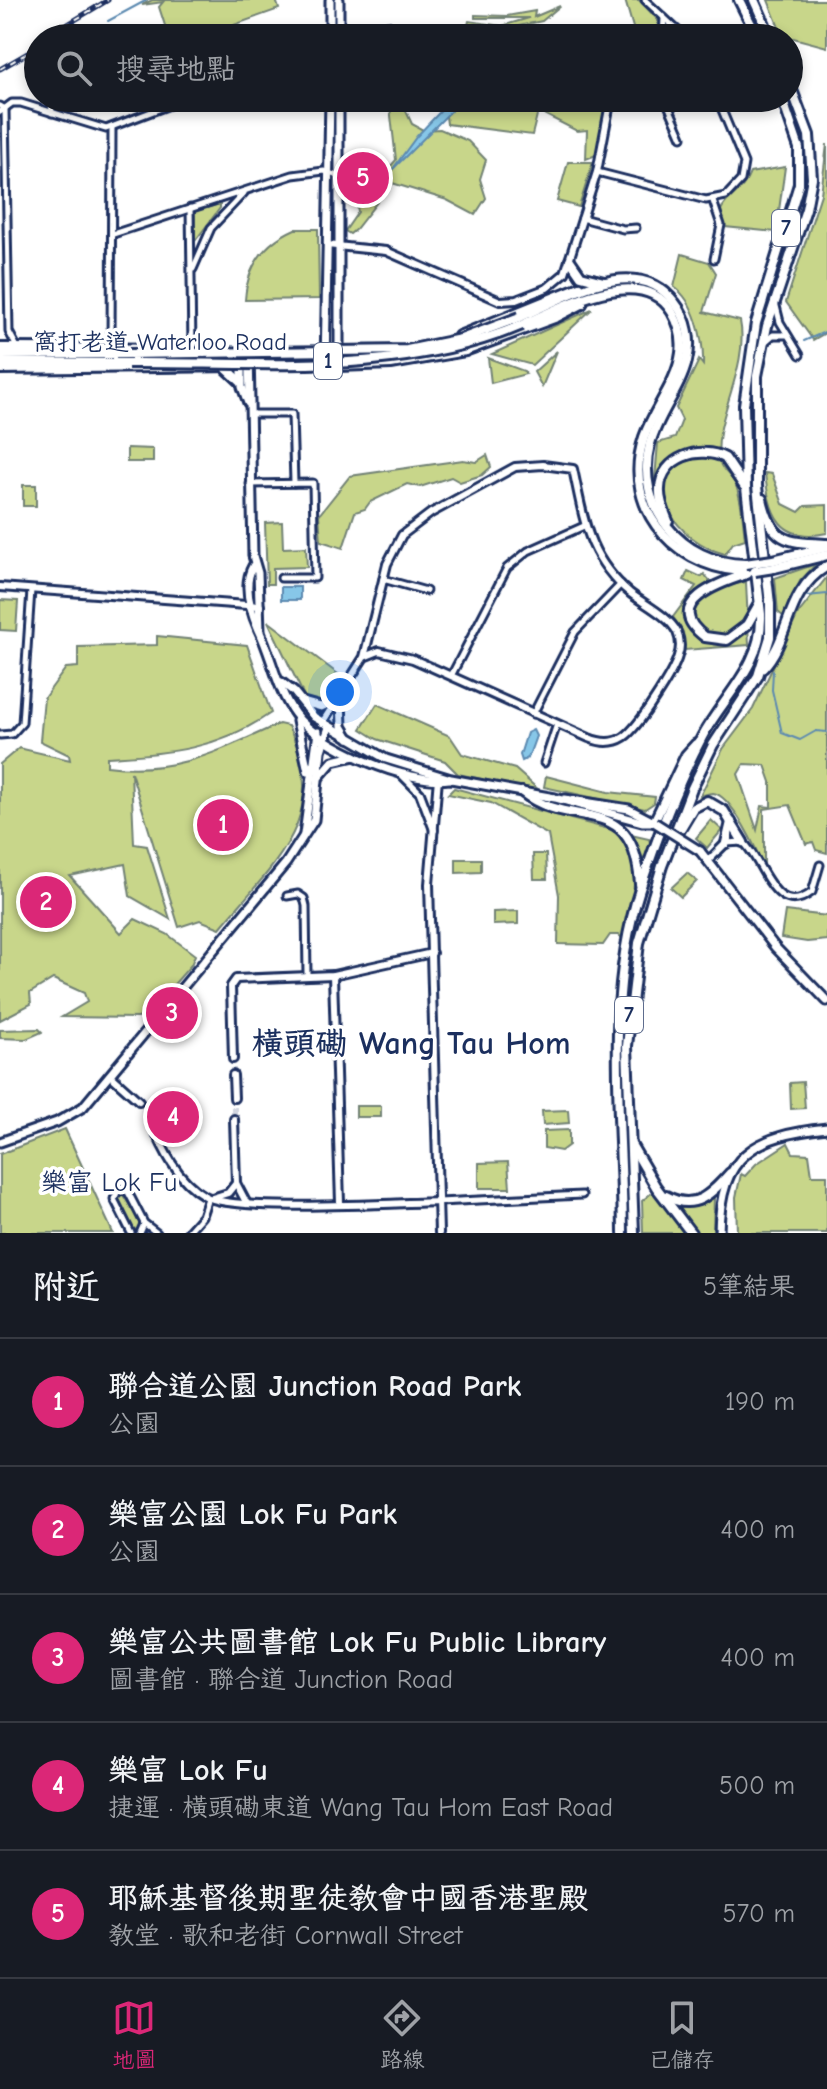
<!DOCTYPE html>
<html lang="zh-TW">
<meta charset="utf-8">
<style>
body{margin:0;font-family:"Comic Neue","LXGW WenKai TC",sans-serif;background:#20242c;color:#f1f3f6}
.you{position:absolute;left:340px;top:692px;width:28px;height:28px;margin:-20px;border:6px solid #fff;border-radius:50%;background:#1a73e8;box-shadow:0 0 0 12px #1a73e833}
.badge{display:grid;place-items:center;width:52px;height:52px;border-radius:50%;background:#db2777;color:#fff;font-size:26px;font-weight:700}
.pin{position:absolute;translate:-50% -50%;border:4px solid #fff;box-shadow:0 2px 8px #0006}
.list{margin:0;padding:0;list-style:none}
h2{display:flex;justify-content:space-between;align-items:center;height:104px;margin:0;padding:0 32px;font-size:34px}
h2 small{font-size:26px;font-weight:400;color:#9ea1a6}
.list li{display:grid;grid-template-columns:52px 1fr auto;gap:24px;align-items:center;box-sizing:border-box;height:128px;padding:0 32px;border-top:2px solid #363941}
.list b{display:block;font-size:30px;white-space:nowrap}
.list p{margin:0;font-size:26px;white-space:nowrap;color:#9ea1a6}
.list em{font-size:26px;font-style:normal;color:#9ea1a6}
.icon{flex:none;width:44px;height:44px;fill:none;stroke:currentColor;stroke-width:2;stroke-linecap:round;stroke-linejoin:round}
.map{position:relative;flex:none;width:827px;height:1233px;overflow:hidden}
.search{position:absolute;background:#171b24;box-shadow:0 4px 12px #0003;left:24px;right:24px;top:24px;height:88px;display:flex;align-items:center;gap:20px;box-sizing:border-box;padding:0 28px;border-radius:44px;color:#9ea1a6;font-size:30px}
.sheet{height:744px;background:#171b24}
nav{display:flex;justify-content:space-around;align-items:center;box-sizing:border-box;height:112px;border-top:2px solid #363941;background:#171b24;font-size:22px;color:#9ea1a6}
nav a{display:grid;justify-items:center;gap:4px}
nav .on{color:#db2777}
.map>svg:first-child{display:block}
</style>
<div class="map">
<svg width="827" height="1233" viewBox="0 0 827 1233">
<rect width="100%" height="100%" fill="#fff"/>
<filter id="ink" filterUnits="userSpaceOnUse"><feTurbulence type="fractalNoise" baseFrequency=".0125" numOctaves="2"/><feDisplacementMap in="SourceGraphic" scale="16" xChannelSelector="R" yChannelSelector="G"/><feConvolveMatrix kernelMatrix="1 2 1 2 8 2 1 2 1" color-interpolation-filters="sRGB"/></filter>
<g filter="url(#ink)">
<!-- green -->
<g fill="#c8d68a" stroke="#728274" stroke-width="2" fill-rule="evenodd">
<polygon points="152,0 276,0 279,9 197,38 169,38 159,7 163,2 142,5"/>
<polygon points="625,0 639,0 658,20 658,38 636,38"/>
<polygon points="768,0 827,0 827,47 782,35"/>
<polygon points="560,6 542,21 490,32 487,38 469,38 466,32 469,21 502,26 529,18 475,18 475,15 507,16 535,11 534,17"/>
<polygon points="389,98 400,98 412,124 423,130 440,129 468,141 486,160 480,179 486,198 475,215 447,200 392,183 356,229 350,234 345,231 358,212 356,203 368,202 389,181 383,175 396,160"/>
<polygon points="452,98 607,98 596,155 586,159 587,130 577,131 538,111 532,135 447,124 445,108"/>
<polygon points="827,144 827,332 813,340 786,302 821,194"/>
<polygon points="568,162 593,162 579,207 557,201"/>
<path d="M785,167L776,232L725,227L721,210C728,195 743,193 750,173Z"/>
<polygon points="220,204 220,208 195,241 195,211"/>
<path d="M295,229H318L319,299L245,300C247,267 263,243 295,229Z"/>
<path d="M682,254L709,262L716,273L704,312L740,321C750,369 710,424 720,463C722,470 731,476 735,483C742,500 743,521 745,539L733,543L725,554C679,543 631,481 694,458L691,452L669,459L655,479L658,443L675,438L682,420L676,408L699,360L703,365C704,341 695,301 674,287Z"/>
<polygon points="592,309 532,365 492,354"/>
<polygon points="557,351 542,387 534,372"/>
<polygon points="488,358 524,371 526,374 491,383"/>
<polygon points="127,448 153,449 153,462 127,462"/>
<polygon points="487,455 491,467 482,475 460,482 451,477 420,487 407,484 370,502 365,509 355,512 343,548 321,541 319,515 350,476 463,460 476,462"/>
<path d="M765,473L772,474L783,504L799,512L805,506L827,505V533C780,543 769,515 765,473Z"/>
<rect x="23" y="485" width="13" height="21"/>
<polygon points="282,522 283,548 306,547 307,567 273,568 273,584 267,584 265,523"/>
<polygon points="816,564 800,581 784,617 778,612 775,578"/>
<polygon points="688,571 701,577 704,574 716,588 746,582 749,645 685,650 683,632 673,617 696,586 684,580"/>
<path d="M827,577V853L816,850L813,842L806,844L790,805L764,809V869C758,852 732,795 713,793C708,793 704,795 700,796L723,749L753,709L798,614ZM744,764L765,765L771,782V807L762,806L757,830L738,774Z"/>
<polygon points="0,600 18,601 16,631 0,630"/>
<polygon points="268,621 342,677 344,687 331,702 314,705 305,698"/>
<path d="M157,636L247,645L271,713C219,749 168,754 107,757V766C176,775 218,751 279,724L288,726C334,816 273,864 220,928L200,920L179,927L131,772L134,844L147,846L170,919L130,896L125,864L70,876L121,933L135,919L167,934L195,955L191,965L148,1014L138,1018L62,1017L87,1002L84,993L53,979L30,993L31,1004L0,1020V764L19,748L70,760L69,755L40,741L44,698L66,668L78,667V647L157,645Z"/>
<polygon points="377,704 450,736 462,754 515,769 540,791 458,774 445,761 377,739 361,729"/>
<polygon points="546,776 608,792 655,797 654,803 645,809 544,787"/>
<path d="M454,788L620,832C645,866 632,901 622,939L619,935H610L603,945L558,944L559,895L548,835L491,803L448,794Z"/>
<polygon points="711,820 722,830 707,848 696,838"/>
<polygon points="631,835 649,839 653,852 643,858"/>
<polygon points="533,854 546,854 547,879 534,879"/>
<polygon points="456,859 481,859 481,872 456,873"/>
<polygon points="687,873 697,881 681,897 671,888"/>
<polygon points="518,911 518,924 493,925 493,912"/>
<polygon points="785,911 827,916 827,940 807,942 781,938"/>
<polygon points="39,1029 42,1032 26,1039 0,1038 0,1030"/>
<polygon points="803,1082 805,1108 791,1109 790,1083"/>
<rect x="356" y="1106" width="25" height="11"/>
<polygon points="568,1110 569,1123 543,1125 542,1111"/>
<polygon points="65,1129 113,1233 0,1233 0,1154"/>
<polygon points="569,1130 569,1145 561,1151 544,1148 544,1131"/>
<polygon points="788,1143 793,1153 809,1154 812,1175 827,1175 827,1233 737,1233 736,1197 741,1174 745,1176 756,1164"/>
<polygon points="508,1162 510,1188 479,1188 479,1163"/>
<polygon points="655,1190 687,1233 643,1233 642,1201"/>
<polygon points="121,1192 141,1223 139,1230 133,1229 117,1199"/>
<polygon points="714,1197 713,1233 697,1233 680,1208 702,1204"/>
</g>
<!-- water -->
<g fill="#87c7e8" stroke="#5c8ab1" stroke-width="2">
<polygon points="453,98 464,98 392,170 417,136"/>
<rect x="281" y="587" width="19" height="13"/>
<polygon points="533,730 536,736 528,758 522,761 520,755 527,733"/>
</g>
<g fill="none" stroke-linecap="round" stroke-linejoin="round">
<!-- stream -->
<g stroke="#5c8ab1" stroke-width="2">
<polyline points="108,21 147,0"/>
<polyline points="804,341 827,331"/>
<polyline points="807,596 827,594"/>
<polyline points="773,671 772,690 782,733 800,740 816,731 827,732"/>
</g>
<!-- tertiary-tunnel -->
<g stroke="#d1d5df" stroke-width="6" stroke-dasharray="6 3" stroke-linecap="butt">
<polyline points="233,1059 233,1075"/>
<polyline points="234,1098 234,1119"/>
<polyline points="139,1101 151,1121"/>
</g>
<!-- minor casing -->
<g stroke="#1b2f5e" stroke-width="11">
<g id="minor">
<polyline points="645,0 686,38"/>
<polyline points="354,38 388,25"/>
<polyline points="663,38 664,18"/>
<polyline points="51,98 52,113"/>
<polyline points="665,98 682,137"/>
<polyline points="0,106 5,109 9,332 17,347"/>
<polyline points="0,112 12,103 21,103 106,129 188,98"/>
<polyline points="597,172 706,200 726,196 741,180 744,163 717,98"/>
<polyline points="713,201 721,225 714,259"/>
<polyline points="190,208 192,348"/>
<polyline points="582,218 623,229 636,228"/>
<polyline points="113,234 293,175 324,171 340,177"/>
<polyline points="193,269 211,228 244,193"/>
<polyline points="776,306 780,322 800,355"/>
<polyline points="764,343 773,335 786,335"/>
<polyline points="111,347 112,127"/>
<polyline points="250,414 292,414 294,483"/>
<polyline points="250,484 313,483 315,578 281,578"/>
<polyline points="383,579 426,591"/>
<polyline points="451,676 507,568 528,551 584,526"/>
<polyline points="533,714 575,632 621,584"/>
<polyline points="0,735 12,734 22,723 31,590"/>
<polyline points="544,763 557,724"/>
<path d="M726,843L743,842C763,859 774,921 812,892L820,865"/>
<polyline points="287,896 298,894 304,898 306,906 307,974"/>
<polyline points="439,1202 582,1195"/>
<polyline points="131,1233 114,1199 119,1189 128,1192 144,1223 157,1233"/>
<polyline points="140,1233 144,1224"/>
<polyline points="187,1233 202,1216 208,1198"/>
</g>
</g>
<!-- tertiary casing -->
<g stroke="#1b2f5e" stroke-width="12">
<g id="tertiary">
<polyline points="327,245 386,251 500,301 516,300 547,288 565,273 597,172 611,98"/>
<polyline points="0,587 260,606"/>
<path d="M322,723L364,657L387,564L402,535L431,513L515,467L543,465L573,469C584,519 587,557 630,593C644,604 669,616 677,632C680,639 681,648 678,656C674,672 638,728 624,737C613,744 601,743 589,738L413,659L379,651L364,657"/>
<polyline points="400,773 420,793 434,830"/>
<polyline points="438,778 429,884 439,1233"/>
<polyline points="709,860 726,843"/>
<polyline points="333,975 340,1203"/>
<polyline points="233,1059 231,986 236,979 333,975 432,953"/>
<polyline points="110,1075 139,1101"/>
<polyline points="233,1075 234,1098"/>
<polyline points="234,1119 236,1183 247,1204"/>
<path d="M151,1121C163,1150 177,1180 205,1196C235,1213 395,1203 439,1202"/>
<polyline points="212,1198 228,1193 236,1183"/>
</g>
</g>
<!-- secondary casing -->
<g stroke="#1b2f5e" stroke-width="13">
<g id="secondary">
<polyline points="330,0 330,38"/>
<polyline points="339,0 339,38"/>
<polyline points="242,350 242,387 248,403"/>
<polyline points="249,351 253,556 258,573 260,630"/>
<polyline points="325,366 330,98"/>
<polyline points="339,366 339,98"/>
<path d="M253,566C242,585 251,612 259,630C272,657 277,690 295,714C319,747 409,785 449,779"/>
<polyline points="281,682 294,692 314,717 386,759 451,779 555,798 642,822 654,822"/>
<polyline points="341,698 342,726 349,738"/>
<polyline points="303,702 321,707 341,698"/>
<polyline points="297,721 308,771"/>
<polyline points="320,776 333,761 355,756"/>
<polyline points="565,799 629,809 654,822"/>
<polyline points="304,834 318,732"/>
<polyline points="700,851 775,947 827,1001"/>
<polyline points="0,1142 57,1122 83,1107 286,863 314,820 321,751 329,727"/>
<path d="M719,1233C720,1154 754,1136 827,1128"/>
</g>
</g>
<!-- primary casing -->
<g stroke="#1b2f5e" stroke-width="14">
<g id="primary">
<polyline points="0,348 215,349"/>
<polyline points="339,366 391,364 465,351 464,348"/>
<polyline points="0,369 238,366"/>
<polyline points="227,369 241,382"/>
</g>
</g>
<!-- trunk casing -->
<g stroke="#1b2f5e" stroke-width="14">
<g id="trunk">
<polyline points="739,0 758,38"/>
<polyline points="754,0 771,38"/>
<polyline points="570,260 581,276 604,282"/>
<path d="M520,317C565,298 636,251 675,303C688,319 692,341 687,361C680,390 658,414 650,444C634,506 682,564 745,564"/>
<path d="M522,325C562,307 642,262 672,312C679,324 683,338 681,353C677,383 654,408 644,437C619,512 682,575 755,571"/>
<polyline points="459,336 580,287"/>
<polyline points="465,351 557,317 582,304"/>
<polyline points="0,354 129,354"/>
<polyline points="0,362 128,363"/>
<path d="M762,499C772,543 787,542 827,544"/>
<path d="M668,521C664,511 659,500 660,489C661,457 700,445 725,458L744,486"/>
<polyline points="773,560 827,547"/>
<polyline points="774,568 827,555"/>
<path d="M747,574C722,582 659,603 705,637L727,640L747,625L759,604"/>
<path d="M763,668C792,637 784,592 827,566"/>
<path d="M522,792C573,833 633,789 640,884"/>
<polyline points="654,822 686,755 696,744"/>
<polyline points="675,838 693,808 707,801 724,811 743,842"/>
<polyline points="726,843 731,822"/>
<polyline points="632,1146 656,1187 691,1233"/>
<path d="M666,1196C695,1212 711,1194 730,1173"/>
<path d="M623,1233C622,1119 604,1000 640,889C657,838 677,784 702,737C724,695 763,666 761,614L746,488L744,405L756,323L799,184V148L782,98"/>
<polyline points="634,1233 627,1046 639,943 662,866 692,788 713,745 758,676 770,637 770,604 757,486 757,376 767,326 806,209 812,178 809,135 789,82"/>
</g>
</g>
<!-- minor -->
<use href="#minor" stroke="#fff" stroke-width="5"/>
<!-- tertiary -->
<use href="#tertiary" stroke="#fff" stroke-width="6"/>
<!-- secondary -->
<use href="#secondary" stroke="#fff" stroke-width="7"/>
<!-- primary -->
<use href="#primary" stroke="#fff" stroke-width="8"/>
<!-- trunk -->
<use href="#trunk" stroke="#fff" stroke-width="8"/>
<!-- rail casing -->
<g stroke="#1b2f5e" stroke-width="5">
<g id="rail">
<polyline points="45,38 108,0"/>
<polyline points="0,69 38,47"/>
</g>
</g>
<!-- rail -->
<use href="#rail" stroke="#fff" stroke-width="2" stroke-dasharray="6" stroke-linecap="butt"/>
<!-- secondary-bridge casing -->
<g stroke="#1b2f5e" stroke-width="13" stroke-linecap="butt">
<polyline id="secondary-bridge" points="654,822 700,851"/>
</g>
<!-- trunk-bridge casing -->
<g stroke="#1b2f5e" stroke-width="14" stroke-linecap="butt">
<g id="trunk-bridge">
<polyline points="129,354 407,350 461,339 520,317"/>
<path d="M128,363C259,362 399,377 522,325"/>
<polyline points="745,564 773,560"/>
<polyline points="755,571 774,568"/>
</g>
</g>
<!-- secondary-bridge -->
<use href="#secondary-bridge" stroke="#fff" stroke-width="7"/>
<!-- trunk-bridge -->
<use href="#trunk-bridge" stroke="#fff" stroke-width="8"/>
</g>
</g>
<g text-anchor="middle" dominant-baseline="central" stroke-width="7" stroke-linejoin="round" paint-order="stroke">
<!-- shield labels -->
<g fill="#fff" stroke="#5f6d8e" stroke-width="2">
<rect x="772" y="210" width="28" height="36" rx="6"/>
<rect x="314" y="343" width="28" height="36" rx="6"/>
<rect x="615" y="997" width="28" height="36" rx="6"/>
</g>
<g font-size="22" font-weight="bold" fill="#1b2f5e">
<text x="786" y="228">7</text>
<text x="328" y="361">1</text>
<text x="629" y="1015">7</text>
</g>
<!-- street labels -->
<g font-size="24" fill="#1b2f5e" stroke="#fff">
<text x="160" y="342">窩打老道 Waterloo Road</text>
</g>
<!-- neighbourhood labels -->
<g font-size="26" fill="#1b2f5e" stroke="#fff">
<text x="109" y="1183">樂富 Lok Fu</text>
</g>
<!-- district labels -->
<g font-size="32" font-weight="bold" fill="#1b2f5e" stroke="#fff">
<text x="411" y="1043">橫頭磡 Wang Tau Hom</text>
</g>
</g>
</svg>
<div class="you"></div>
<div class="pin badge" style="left:223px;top:825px">1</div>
<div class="pin badge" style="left:46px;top:902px">2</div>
<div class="pin badge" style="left:172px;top:1013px">3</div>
<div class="pin badge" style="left:173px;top:1117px">4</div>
<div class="pin badge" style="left:363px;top:178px">5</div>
<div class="search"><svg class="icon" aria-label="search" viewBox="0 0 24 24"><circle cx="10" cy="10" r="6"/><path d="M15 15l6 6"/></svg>搜尋地點</div>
</div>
<section class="sheet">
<h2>附近<small>5筆結果</small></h2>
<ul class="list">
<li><span class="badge">1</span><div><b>聯合道公園 Junction Road Park</b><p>公園</p></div><em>190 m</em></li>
<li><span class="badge">2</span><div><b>樂富公園 Lok Fu Park</b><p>公園</p></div><em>400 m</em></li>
<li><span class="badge">3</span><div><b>樂富公共圖書館 Lok Fu Public Library</b><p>圖書館 · 聯合道 Junction Road</p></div><em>400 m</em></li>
<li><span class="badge">4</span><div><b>樂富 Lok Fu</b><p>捷運 · 橫頭磡東道 Wang Tau Hom East Road</p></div><em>500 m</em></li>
<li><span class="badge">5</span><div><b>耶穌基督後期聖徒教會中國香港聖殿</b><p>教堂 · 歌和老街 Cornwall Street</p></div><em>570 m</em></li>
</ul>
</section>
<nav>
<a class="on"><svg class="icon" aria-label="map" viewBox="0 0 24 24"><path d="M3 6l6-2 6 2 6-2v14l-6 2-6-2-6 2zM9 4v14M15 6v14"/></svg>地圖</a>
<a><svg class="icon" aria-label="directions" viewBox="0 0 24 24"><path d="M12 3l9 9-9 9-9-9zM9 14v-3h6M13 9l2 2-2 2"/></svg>路線</a>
<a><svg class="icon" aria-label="saved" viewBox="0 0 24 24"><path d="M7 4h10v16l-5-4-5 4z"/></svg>已儲存</a>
</nav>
